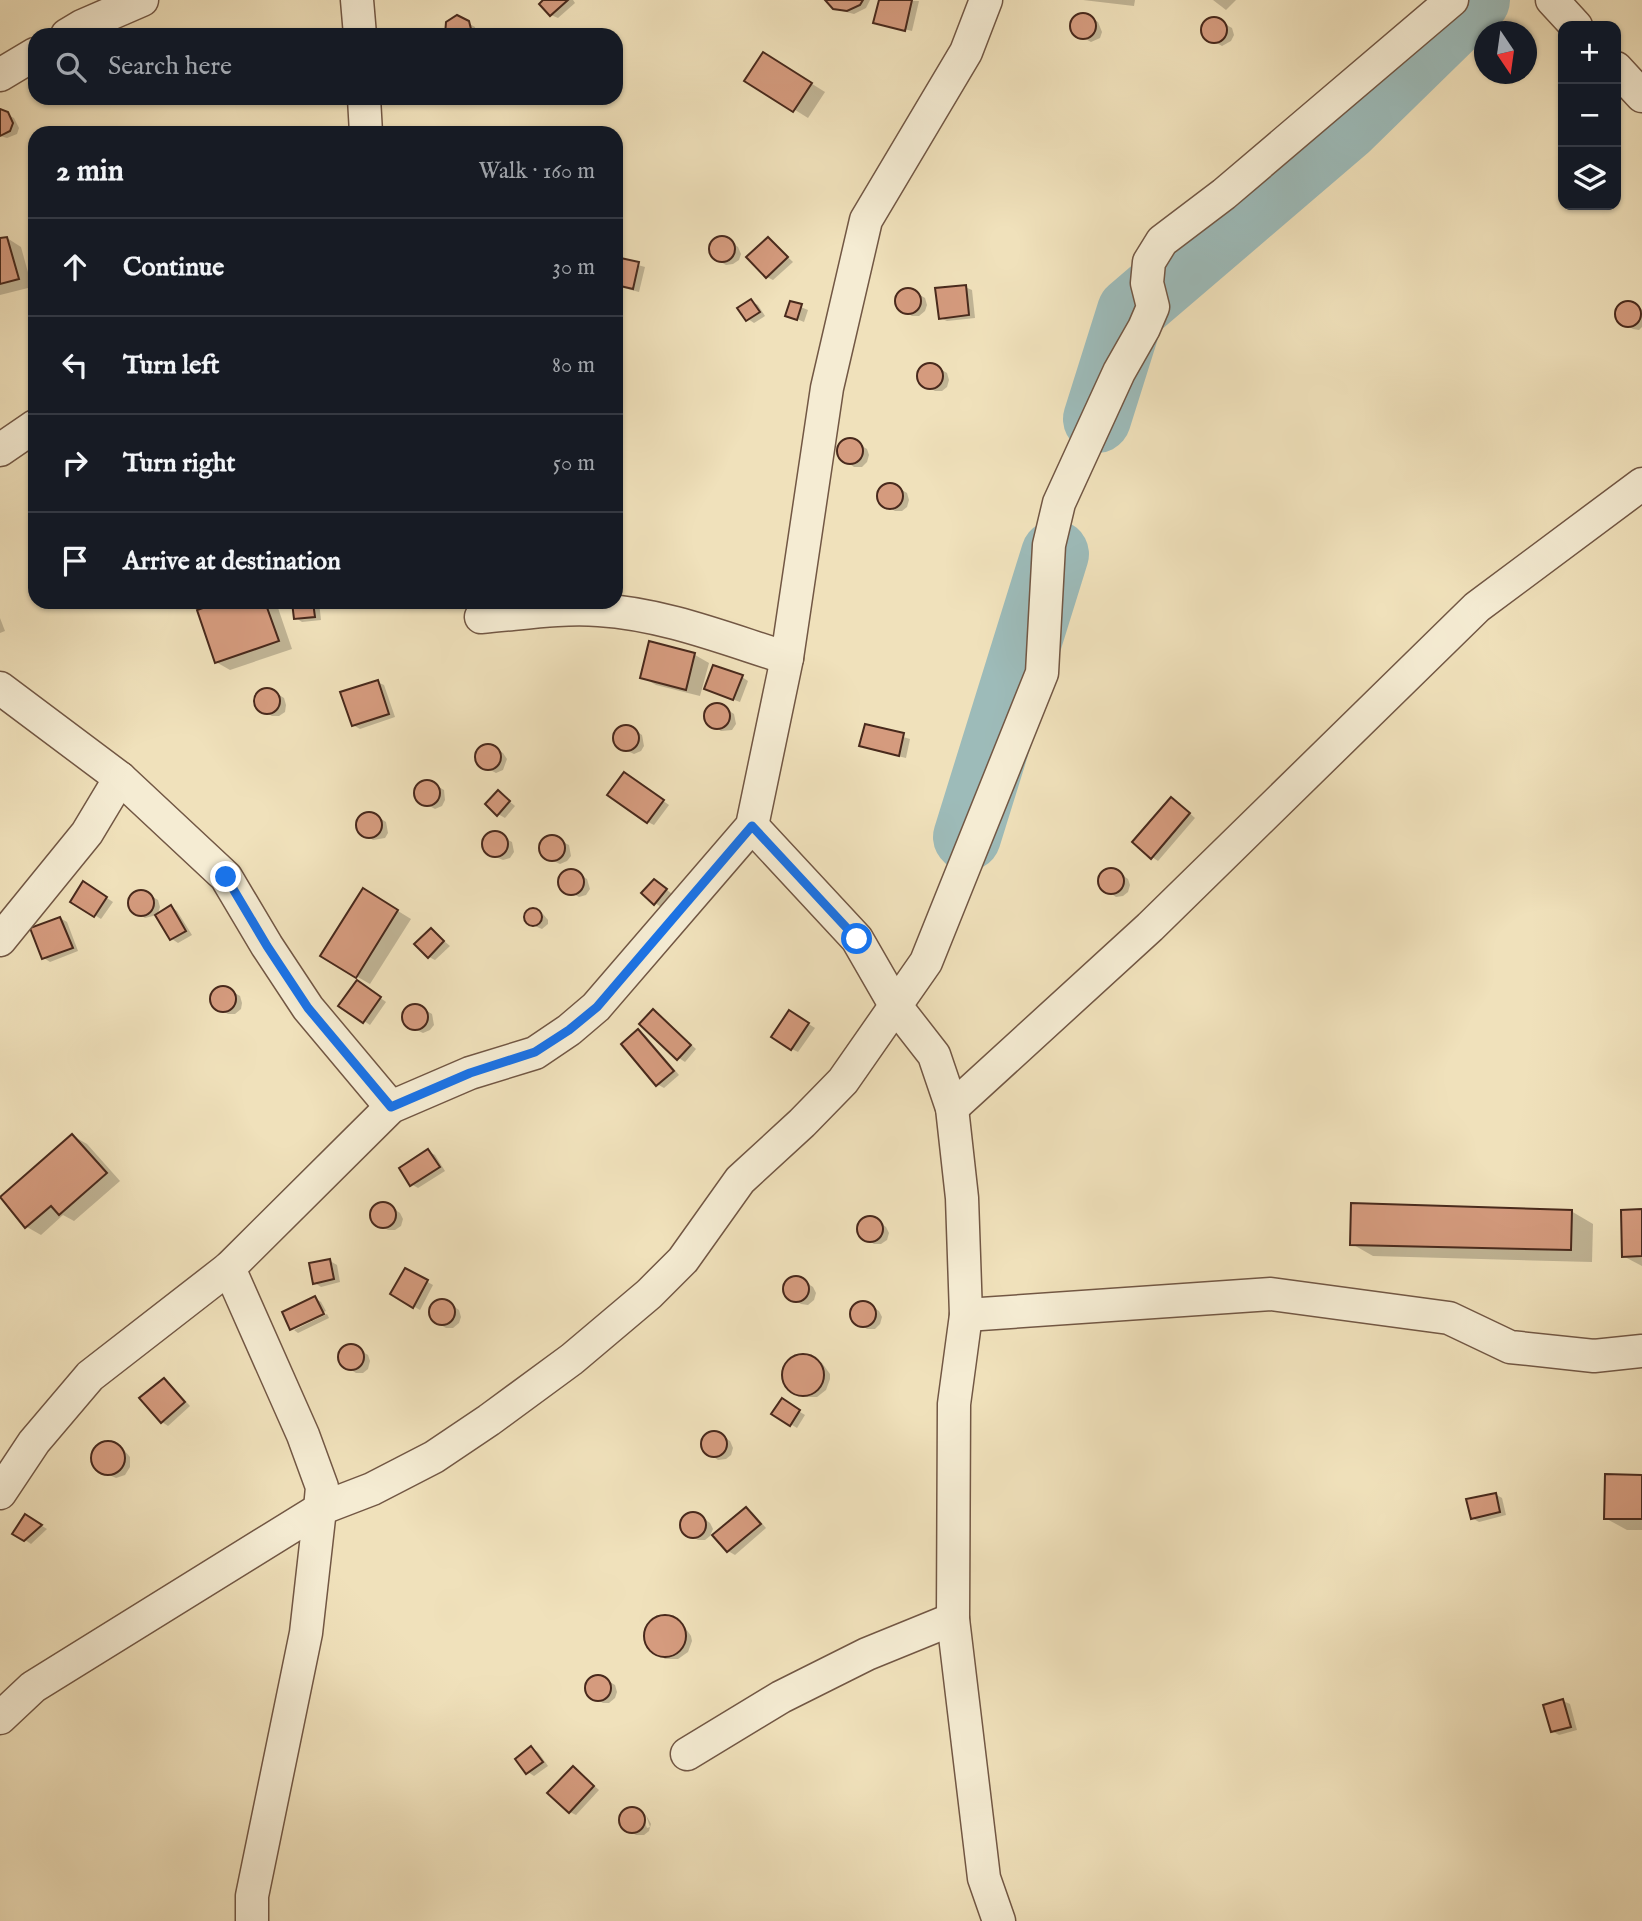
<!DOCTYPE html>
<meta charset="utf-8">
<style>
body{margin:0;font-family:"IM FELL English",serif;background:#20242c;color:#f1f3f6}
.controls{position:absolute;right:21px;top:21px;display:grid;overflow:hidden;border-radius:14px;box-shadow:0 2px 5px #0004}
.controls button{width:63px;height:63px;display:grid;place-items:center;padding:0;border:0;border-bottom:2px solid #363941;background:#171b24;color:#f1f3f6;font:35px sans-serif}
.compass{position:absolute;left:1474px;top:21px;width:63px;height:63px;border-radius:50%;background:#171b24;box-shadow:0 2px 5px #0004;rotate:167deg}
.stop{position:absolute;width:21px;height:21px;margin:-16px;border:5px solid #1a73e8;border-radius:50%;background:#fff}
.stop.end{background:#1a73e8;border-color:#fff;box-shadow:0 2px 7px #0008}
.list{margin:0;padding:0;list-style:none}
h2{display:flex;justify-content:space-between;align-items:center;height:91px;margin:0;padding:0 28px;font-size:30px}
h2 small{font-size:23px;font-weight:400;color:#9ea1a6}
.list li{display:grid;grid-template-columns:46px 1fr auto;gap:21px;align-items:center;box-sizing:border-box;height:98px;padding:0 28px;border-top:2px solid #363941}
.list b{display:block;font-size:26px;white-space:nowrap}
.list em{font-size:23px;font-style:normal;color:#9ea1a6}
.icon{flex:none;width:38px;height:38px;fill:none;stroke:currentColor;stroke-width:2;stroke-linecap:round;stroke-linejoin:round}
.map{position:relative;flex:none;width:1642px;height:1921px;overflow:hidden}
.search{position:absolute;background:#171b24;box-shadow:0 2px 5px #0004;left:28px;top:28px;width:595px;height:77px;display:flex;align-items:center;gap:18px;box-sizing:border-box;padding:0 24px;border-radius:21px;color:#9ea1a6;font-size:26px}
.panel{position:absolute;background:#171b24;box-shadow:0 2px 5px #0004;left:28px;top:126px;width:595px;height:483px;border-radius:21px}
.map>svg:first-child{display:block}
</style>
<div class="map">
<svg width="1642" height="1921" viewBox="0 0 1642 1921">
<rect width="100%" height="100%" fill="#f0e1bb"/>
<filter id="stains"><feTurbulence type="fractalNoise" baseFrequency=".00286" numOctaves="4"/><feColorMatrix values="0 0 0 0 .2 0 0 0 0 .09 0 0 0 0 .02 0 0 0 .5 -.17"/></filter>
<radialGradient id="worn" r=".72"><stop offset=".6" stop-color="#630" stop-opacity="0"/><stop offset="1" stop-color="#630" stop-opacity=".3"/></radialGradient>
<!-- shadow -->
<g fill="#0003">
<polygon points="546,0 573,0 575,3 558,18 551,15"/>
<polygon points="828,0 870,0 866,8 854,14 842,11"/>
<polygon points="880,0 919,1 912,31 875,22"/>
<polygon points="1083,0 1135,0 1134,6"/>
<polygon points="1213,0 1236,0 1226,10"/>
<polygon points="1082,15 1098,22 1102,32 1100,38 1091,42 1073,32 1072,25 1075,18"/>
<polygon points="457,17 475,27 476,35 448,35"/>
<polygon points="1214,18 1232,28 1234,35 1231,41 1222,46 1204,36 1203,28 1207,21"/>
<polygon points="777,62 825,92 808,118 747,80"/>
<polygon points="0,111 14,118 19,128 17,134 7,138 0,136"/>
<polygon points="7,238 21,247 32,287 0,295 0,240"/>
<polygon points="725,238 738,247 741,254 739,260 733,264 726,265 719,261 713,257 710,250 712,243 718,239"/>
<polygon points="769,239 793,262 773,280 767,277"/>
<polygon points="616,259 645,267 639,292 616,286"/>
<polygon points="965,287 972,290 975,318 947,321 940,318"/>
<polygon points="904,290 911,290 925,298 927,305 925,311 919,316 912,316 899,308 896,301 898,295"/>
<polygon points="751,301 758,305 765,316 754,323 748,319"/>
<polygon points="791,303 808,310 804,322 787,315"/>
<polygon points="1631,303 1642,310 1642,327 1639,330 1633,329 1619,321 1616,315 1618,308 1624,304"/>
<polygon points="926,365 933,365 947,373 949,380 947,387 942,391 935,391 921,383 919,376 920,369"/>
<polygon points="846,441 853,441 867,449 869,455 867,462 862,467 854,467 841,458 839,452 841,445"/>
<polygon points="886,485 893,485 907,493 909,500 907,507 902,511 895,511 881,503 879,496 881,489"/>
<polygon points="225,602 276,602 292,649 230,670 216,662"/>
<polygon points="294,602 319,602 321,620 302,622 296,618"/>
<polygon points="0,618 5,631 0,633"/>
<polygon points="650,644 695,655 709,663 700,696 656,685 642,677"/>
<polygon points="742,677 748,681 740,702 713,692"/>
<polygon points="377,682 384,685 395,717 360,729 353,725"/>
<polygon points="263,690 271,690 284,698 286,705 285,712 279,716 272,716 258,708 256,702 258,694"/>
<polygon points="720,705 734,714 736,724 732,730 721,731 707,722 706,714 710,708"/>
<polygon points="867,726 910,739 906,758 868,749 862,745"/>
<polygon points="629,727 642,735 644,746 641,751 634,754 619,747 614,736 618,730"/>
<polygon points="489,746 503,753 507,759 503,770 496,773 479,764 477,758 479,751"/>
<polygon points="631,778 669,805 654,825 648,822"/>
<polygon points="423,782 430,782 444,790 445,800 442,806 435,809 417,799 415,791"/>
<polygon points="498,792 515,806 505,818 498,814"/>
<polygon points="1178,803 1195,818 1158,861 1152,857"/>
<polygon points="373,814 386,822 388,833 385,838 373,840 360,831 358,823 362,816"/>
<polygon points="495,833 512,842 514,852 510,858 503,860 488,854 484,843 488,836"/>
<polygon points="552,837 569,845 571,856 567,861 560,864 545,857 540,846 544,839"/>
<polygon points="570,870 587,879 590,889 586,895 579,897 561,887 560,879 564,873"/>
<polygon points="1114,870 1128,879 1130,885 1128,892 1123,896 1116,897 1109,892 1102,888 1100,882 1102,875 1107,871"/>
<polygon points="661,885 672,894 661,907 655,903"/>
<polygon points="90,887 113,902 101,919 73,901"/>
<polygon points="137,892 144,892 158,900 160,907 157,916 171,907 177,911 192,935 178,943 172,939 157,915 145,918 132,910 129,903 131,896"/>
<polygon points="377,898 411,919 370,984 356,976"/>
<polygon points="531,910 543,914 548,920 548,924 542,929 530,924 526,920 527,913"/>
<polygon points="60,918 67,922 78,951 50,962 44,958"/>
<polygon points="431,930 450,946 435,960 429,957"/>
<polygon points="364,986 386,1002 370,1025 364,1021"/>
<polygon points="219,988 226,988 240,996 242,1003 241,1009 235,1014 228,1014 214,1006 211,999"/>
<polygon points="418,1006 432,1014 434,1025 430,1030 423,1033 408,1026 404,1015 408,1008"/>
<polygon points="653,1011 696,1049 685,1062 679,1058"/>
<polygon points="796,1016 815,1028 798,1052 792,1049"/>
<polygon points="638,1032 645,1035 679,1075 664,1088 657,1084"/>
<polygon points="73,1136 87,1144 120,1181 74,1221 63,1215 41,1235 27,1227 1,1198"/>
<polygon points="428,1151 435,1155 445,1171 418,1188 411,1184"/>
<polygon points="380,1204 386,1204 400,1213 403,1219 401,1226 395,1230 388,1230 374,1222 372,1216 374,1209"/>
<polygon points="1571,1211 1593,1224 1592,1262 1373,1256 1352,1244"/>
<polygon points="1642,1211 1642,1266 1623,1256"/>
<polygon points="866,1218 873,1218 886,1227 889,1233 887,1240 881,1244 874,1244 861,1236 858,1230 860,1223"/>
<polygon points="330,1261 337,1265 340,1282 321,1287 315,1283"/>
<polygon points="406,1270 433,1285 420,1310 392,1294"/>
<polygon points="792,1279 800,1279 813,1287 816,1293 814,1300 808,1305 801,1304 788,1296 785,1290 787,1283"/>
<polygon points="315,1298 321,1302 326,1311 292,1329 284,1313"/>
<polygon points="445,1301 459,1310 461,1317 459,1323 453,1328 446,1328 439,1324 433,1320 430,1313 432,1306 438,1302"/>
<polygon points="859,1303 866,1303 879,1311 882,1317 880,1324 875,1329 867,1329 854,1320 852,1314 853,1307"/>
<polygon points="327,1314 329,1318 298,1333 294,1330"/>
<polygon points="347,1347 354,1347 368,1355 370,1361 368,1369 363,1373 356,1373 342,1364 339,1358 341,1351"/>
<polygon points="802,1355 822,1363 830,1374 830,1379 826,1390 817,1397 804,1397 787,1384 785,1378 787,1366 796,1357"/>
<polygon points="164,1380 170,1384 190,1406 168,1426 162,1422"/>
<polygon points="782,1401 805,1415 797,1428 774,1414"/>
<polygon points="717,1433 730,1441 733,1448 731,1455 726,1459 718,1460 705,1451 703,1444 704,1438 710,1434"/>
<polygon points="112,1444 124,1450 130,1457 130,1467 125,1475 116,1478 98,1470 93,1456 98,1447"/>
<polygon points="1642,1476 1642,1530 1627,1530 1605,1518"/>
<polygon points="1495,1494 1502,1498 1506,1515 1479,1522 1472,1518"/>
<polygon points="746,1509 752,1512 766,1528 735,1555 728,1551"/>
<polygon points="689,1514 697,1514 710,1523 713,1529 710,1536 705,1540 698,1540 684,1532 682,1526 683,1518"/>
<polygon points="26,1516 47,1529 31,1544 15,1533"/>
<polygon points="664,1618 684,1626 691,1636 692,1641 688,1652 678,1659 665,1659 648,1646 646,1640 648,1627 652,1622"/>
<polygon points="594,1677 601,1677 615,1685 617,1692 615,1698 609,1703 603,1703 589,1695 586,1688 588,1682"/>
<polygon points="1563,1701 1570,1704 1577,1730 1559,1735 1552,1731"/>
<polygon points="531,1748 538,1752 548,1766 534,1776 528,1772"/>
<polygon points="573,1768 599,1790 576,1815 570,1812"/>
<polygon points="635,1809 641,1812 647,1828 650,1827 646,1815 651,1824 649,1831 644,1835 636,1835 629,1831 623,1827 620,1820 622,1814 628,1810"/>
</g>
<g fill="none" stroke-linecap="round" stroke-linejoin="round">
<!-- river -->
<g stroke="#9dbbb9" stroke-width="68">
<polyline points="1097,419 1131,311 1346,127 1476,0"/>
<polyline points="967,837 1055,554"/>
</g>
</g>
<!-- building -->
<g fill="#d59b7e" stroke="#48291c" stroke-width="2">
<polygon points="543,0 568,0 550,16 539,4"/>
<polygon points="825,0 863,0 860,5 847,11 833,9"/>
<polygon points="879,0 912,0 905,31 873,23"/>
<circle cx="1083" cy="26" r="13"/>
<polygon points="457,15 469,21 471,29 469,35 445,35 446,22"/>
<circle cx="1214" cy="30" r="13"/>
<polygon points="763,52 812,83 793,112 744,81"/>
<polygon points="0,109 8,112 13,123 10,131 0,136"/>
<circle cx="722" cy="249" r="13"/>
<polygon points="7,237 19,279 0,284 0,238"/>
<polygon points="768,237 788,257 766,278 746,257"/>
<polygon points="616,257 639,262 633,289 616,285"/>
<polygon points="966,285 969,315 939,319 935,288"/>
<circle cx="908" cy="301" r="13"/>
<polygon points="751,299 760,312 746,321 737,308"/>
<polygon points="790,301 802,304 797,320 785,316"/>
<circle cx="1628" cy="314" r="13"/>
<circle cx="930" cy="376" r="13"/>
<circle cx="850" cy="451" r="13"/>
<circle cx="890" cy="496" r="13"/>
<polygon points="220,602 265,602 279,641 215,663 197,610"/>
<polygon points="292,602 313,602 315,617 294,619"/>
<polygon points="649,641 695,653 686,690 640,678"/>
<polygon points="713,665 743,675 733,700 704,689"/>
<polygon points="378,680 389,714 352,726 340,692"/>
<circle cx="267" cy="701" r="13"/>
<circle cx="717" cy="716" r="13"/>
<polygon points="865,724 904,733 899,756 859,746"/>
<circle cx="626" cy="738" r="13"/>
<circle cx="488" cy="757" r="13"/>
<polygon points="624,772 664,800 647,823 607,795"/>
<circle cx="427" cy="793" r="13"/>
<polygon points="498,790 510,801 497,816 485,804"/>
<polygon points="1171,797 1190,813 1151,859 1132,842"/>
<circle cx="369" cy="825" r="13"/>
<circle cx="495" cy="844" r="13"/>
<circle cx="552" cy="848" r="13"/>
<circle cx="1111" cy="881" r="13"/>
<circle cx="571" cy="882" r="13"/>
<polygon points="654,879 667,889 654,905 641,893"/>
<polygon points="83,881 107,897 94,917 70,902"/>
<polygon points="363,888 398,910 356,978 320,956"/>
<circle cx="141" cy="903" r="13"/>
<polygon points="171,905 186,931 170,940 155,915"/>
<circle cx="533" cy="917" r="9"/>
<polygon points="60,917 73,948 42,959 30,928"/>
<polygon points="431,928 444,941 428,958 414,944"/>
<polygon points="357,980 381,997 363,1023 338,1006"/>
<circle cx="223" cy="999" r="13"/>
<circle cx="415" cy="1017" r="13"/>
<polygon points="653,1009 691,1045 677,1060 639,1024"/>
<polygon points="789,1010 809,1023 791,1050 771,1037"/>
<polygon points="638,1029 674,1071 656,1086 621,1044"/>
<polygon points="72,1134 107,1173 59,1215 51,1206 25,1228 0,1197"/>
<polygon points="428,1149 440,1167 410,1186 399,1168"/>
<circle cx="383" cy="1215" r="13"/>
<polygon points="1351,1203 1572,1210 1571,1250 1350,1245"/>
<polygon points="1642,1209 1642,1256 1622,1257 1621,1210"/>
<circle cx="870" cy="1229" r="13"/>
<polygon points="330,1259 334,1279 313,1284 309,1263"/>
<polygon points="405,1268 428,1280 413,1308 390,1294"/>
<circle cx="796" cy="1289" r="13"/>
<polygon points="315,1296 324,1314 290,1330 282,1312"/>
<circle cx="442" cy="1312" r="13"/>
<circle cx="863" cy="1314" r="13"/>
<circle cx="351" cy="1357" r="13"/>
<circle cx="803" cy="1375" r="21"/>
<polygon points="164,1378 185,1402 161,1423 139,1398"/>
<polygon points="782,1398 800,1410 790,1426 771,1414"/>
<circle cx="714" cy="1444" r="13"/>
<circle cx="108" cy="1458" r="17"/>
<polygon points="1605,1474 1642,1475 1642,1519 1604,1519"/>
<polygon points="1496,1493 1500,1512 1471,1519 1466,1499"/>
<polygon points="746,1507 761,1524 727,1552 712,1535"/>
<circle cx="693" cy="1525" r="13"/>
<polygon points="25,1514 42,1525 24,1541 12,1534"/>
<circle cx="665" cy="1636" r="21"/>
<circle cx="598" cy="1688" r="13"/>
<polygon points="1563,1699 1571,1727 1551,1732 1543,1705"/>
<polygon points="531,1746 543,1762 526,1774 515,1759"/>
<polygon points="573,1766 594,1786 569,1813 547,1793"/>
<circle cx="632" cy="1820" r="13"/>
</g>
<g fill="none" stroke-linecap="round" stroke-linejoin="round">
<!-- street casing -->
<g stroke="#725744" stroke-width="35">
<g id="street">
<polyline points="357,0 360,35"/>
<polyline points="1552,0 1576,26"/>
<polyline points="67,35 82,26 142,0"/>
<polyline points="1616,68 1642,96"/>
<polyline points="0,75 35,54"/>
<polyline points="364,98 366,133"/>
<polyline points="0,450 35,426"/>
<path d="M481,617C520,614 560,607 599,610C664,614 726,639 787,658"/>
<polyline points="0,688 120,778 226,877 267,946 308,1008 391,1107"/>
<polyline points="752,826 857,939 895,1005 934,1055 952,1108 962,1198 966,1315 954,1404 953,1619 984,1878 999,1921"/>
<polyline points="0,940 87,833 120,778"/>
<polyline points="952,1108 1150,927 1477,607 1642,484"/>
<polyline points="229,1268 303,1435 322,1487 320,1509 372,1489 434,1457 489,1420 572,1359 649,1294 683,1260 740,1180 802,1123 843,1081 926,962 1042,673 1049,545 1059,503 1119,372 1144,328 1153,307 1147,283 1149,262 1162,241 1224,194 1452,0"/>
<polyline points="966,1315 1271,1294 1449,1318 1510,1347 1594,1356 1642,1351"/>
<polyline points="0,1493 34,1442 90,1376 229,1268 391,1107 470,1073 535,1053 569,1030 596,1007 752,826 787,658 827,388 866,220 966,52 986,0"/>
<polyline points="0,1718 33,1687 320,1509 306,1633 252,1896 252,1921"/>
<polyline points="687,1754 781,1697 867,1654 953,1619"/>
</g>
</g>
<!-- street -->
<use href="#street" stroke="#f5ecd3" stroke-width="32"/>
</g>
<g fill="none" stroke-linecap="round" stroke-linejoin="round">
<!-- route -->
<polyline stroke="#1a73e8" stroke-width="9" points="226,877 267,946 308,1008 391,1107 470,1073 535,1052 569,1030 597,1007 752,826 857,939"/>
</g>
<rect width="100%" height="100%" filter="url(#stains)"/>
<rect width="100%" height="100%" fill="url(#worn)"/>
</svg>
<div class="controls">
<button>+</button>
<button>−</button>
<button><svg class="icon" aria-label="layers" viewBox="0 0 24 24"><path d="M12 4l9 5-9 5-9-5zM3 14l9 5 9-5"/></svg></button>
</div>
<svg class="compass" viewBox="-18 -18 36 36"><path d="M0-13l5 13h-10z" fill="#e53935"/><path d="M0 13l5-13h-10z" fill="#9ea1a6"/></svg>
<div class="stop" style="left:857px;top:939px"></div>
<div class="stop end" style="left:226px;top:877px"></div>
<div class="search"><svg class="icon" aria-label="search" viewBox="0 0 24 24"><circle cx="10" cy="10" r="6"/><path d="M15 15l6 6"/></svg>Search here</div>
<section class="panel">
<h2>2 min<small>Walk · 160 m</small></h2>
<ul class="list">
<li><svg class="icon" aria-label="ahead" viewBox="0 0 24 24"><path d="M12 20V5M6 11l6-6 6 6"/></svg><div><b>Continue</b></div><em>30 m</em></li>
<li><svg class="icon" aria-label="left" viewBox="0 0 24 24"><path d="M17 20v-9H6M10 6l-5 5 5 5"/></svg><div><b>Turn left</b></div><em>80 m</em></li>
<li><svg class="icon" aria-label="right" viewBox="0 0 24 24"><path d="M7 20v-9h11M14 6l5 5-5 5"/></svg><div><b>Turn right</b></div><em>50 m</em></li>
<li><svg class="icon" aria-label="arrive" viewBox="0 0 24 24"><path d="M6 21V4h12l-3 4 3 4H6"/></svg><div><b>Arrive at destination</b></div></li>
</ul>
</section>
</div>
